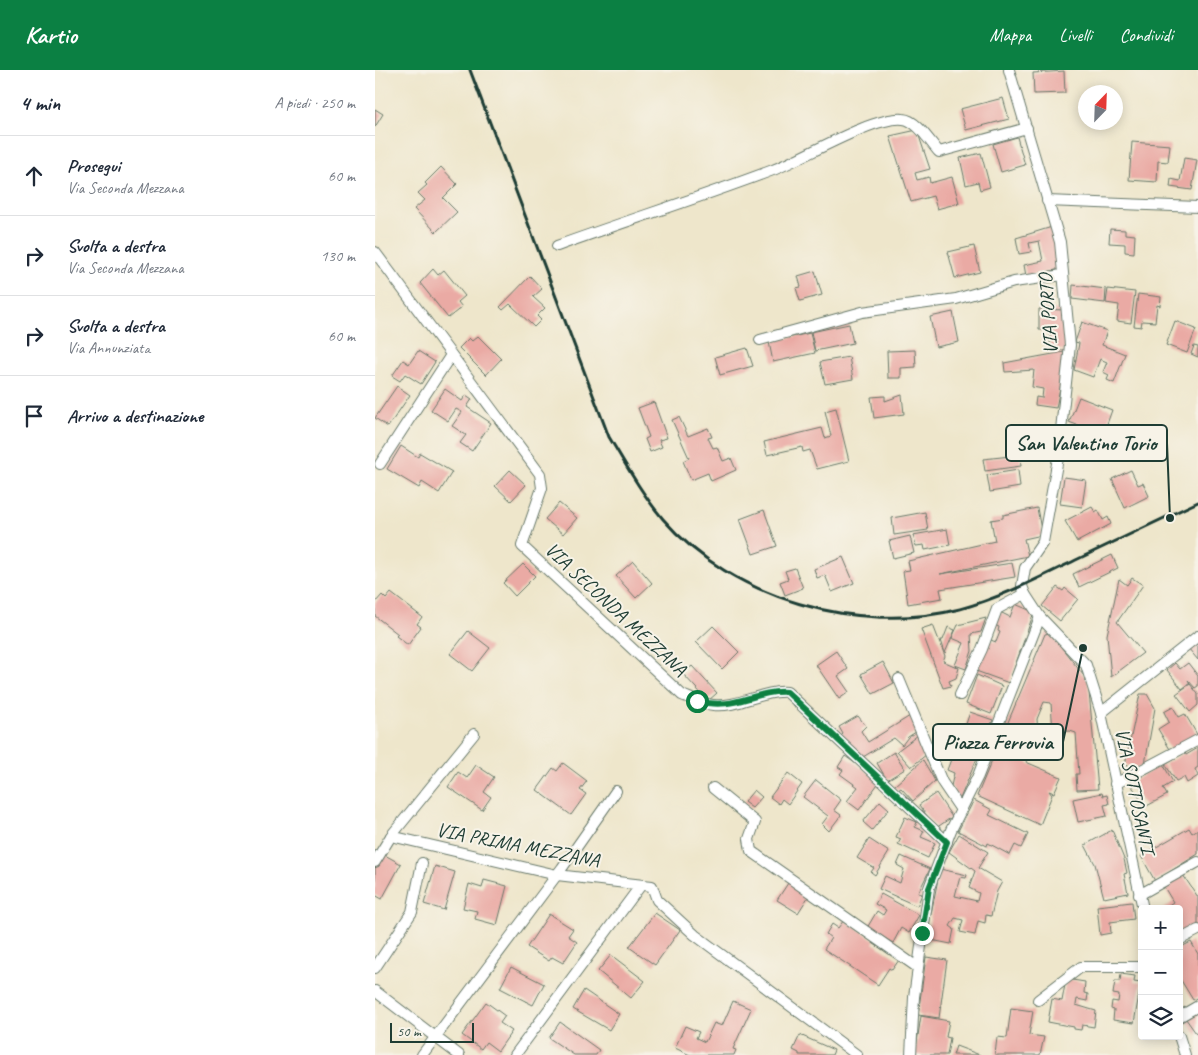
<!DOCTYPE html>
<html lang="it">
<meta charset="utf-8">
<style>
body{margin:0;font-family:Caveat,sans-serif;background:#f6f6f7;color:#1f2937}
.controls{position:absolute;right:15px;bottom:15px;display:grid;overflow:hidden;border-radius:5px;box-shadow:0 2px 12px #0003}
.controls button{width:45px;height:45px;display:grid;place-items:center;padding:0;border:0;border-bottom:1px solid #e0e1e3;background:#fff;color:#1f2937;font:25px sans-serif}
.compass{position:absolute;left:703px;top:15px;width:45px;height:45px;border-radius:50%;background:#fff;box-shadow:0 2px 12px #0003;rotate:23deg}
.scale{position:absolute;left:15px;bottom:12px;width:84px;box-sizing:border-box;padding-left:5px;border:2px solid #1f3d34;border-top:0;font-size:14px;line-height:18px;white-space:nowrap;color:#1f3d34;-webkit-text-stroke:4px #f7f3e8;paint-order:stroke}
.stop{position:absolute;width:15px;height:15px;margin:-11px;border:4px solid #0b8043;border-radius:50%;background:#fff}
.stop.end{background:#0b8043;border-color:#fff;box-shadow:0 1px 5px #0008}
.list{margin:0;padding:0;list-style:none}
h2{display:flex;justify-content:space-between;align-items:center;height:65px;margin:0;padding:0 20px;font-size:21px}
h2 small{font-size:16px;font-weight:400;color:#747a83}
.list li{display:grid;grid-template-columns:32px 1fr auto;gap:15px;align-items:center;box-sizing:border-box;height:80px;padding:0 20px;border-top:1px solid #e0e1e3}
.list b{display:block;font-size:19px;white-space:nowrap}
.list p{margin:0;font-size:16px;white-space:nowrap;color:#747a83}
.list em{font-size:16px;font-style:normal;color:#747a83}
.icon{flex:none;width:28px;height:28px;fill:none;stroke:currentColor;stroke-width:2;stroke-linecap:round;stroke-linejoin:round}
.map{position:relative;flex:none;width:823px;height:985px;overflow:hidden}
header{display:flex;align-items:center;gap:30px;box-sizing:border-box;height:70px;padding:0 25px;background:#0b8043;color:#fff}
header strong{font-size:24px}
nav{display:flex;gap:28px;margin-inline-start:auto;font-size:18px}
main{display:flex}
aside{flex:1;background:#fff}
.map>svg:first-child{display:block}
</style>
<header>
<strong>Kartio</strong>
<nav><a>Mappa</a><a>Livelli</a><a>Condividi</a></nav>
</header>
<main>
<aside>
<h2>4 min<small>A piedi · 250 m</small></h2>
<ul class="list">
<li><svg class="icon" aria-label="ahead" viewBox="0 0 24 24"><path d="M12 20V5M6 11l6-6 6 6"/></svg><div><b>Prosegui</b><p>Via Seconda Mezzana</p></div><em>60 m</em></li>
<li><svg class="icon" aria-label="right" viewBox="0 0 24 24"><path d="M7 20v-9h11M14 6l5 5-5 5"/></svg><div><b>Svolta a destra</b><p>Via Seconda Mezzana</p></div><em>130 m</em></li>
<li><svg class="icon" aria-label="right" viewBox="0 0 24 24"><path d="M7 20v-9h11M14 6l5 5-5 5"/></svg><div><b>Svolta a destra</b><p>Via Annunziata</p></div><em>60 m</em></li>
<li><svg class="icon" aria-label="arrive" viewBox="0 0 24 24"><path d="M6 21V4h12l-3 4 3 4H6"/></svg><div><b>Arrivo a destinazione</b></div></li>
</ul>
</aside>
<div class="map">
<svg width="823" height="985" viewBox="0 0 823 985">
<rect width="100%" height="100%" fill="#f7f3e8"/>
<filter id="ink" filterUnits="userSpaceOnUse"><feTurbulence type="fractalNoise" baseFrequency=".02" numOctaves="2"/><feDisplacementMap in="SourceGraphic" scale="10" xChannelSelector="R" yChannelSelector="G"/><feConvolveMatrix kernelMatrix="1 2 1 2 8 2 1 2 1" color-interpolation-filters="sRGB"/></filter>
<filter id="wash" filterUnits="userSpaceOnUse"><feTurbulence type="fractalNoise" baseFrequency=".0096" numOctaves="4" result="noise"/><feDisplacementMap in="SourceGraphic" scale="20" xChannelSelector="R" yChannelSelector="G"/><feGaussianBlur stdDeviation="1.12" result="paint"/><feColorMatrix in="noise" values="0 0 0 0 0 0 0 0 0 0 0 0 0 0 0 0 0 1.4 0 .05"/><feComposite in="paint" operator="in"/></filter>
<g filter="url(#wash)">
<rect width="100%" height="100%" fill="#eee6cb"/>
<g id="blocks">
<!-- building -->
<g fill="#eaaaa4">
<polygon points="689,1 690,23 659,24 658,3"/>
<polygon points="628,28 634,49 591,60 585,39"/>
<polygon points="0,39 8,44 0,57"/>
<polygon points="542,60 555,99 540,103 542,110 554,107 555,113 577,107 584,133 562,139 558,126 536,132 515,66"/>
<polygon points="642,67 650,95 626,102 618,74"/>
<polygon points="757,72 795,75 793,92 783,91 782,112 754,110"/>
<polygon points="606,83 615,117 605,120 603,112 591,115 585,88"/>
<polygon points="809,88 822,90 817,120 795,117 796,109 805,111"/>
<polygon points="66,97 82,114 68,128 82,142 61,162 39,139 50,130 43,123 52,115 50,113"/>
<polygon points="677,157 686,199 651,206 649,195 668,191 664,171 654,173 656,182 644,184 641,168"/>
<polygon points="735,159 750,160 750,164 760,165 759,183 750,182 750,174 734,173"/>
<polygon points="599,176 605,202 580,208 573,182"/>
<polygon points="58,199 63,205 69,200 90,226 83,232 87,237 73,248 45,213"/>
<polygon points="440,201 447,225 425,231 421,218 426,217 423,206"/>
<polygon points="155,206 167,219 158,227 170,238 162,246 166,250 159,257 135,234 128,240 125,237"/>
<polygon points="698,215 731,219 730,233 697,229"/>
<polygon points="733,219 760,222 756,253 742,251 744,235 731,233"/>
<polygon points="763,224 786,227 785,236 782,235 780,252 767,251 766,257 759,256"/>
<polygon points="664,239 690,240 690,280 675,280 675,260 664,260"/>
<polygon points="578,242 584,272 561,277 555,247"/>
<polygon points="800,251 821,259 812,283 791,275"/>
<polygon points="707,252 732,261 727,275 750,284 739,313 732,310 734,305 728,302 732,292 725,289 718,307 699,300 704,273 700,272"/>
<polygon points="474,254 478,273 440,281 436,262"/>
<polygon points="435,263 440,283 398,292 394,272"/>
<polygon points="103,266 126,289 111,305 84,278 94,268 97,271"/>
<polygon points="819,276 823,277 823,287 816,284"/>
<polygon points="372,278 378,296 345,305 340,287"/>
<polygon points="540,280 541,297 526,298 526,308 513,308 512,281"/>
<polygon points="43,281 60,292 46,314 30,304 25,311 17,306 28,290 34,294"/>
<polygon points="689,282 690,292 681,338 660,335 661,327 667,328 668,319 657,317 659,300 630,302 629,293"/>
<polygon points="474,287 478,309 450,314 445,292"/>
<polygon points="22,316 35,325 13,357 0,348"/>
<polygon points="70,319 87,331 91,325 97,329 92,337 116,353 97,381 85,373 91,365 77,356 87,342 81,339 73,351 56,340"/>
<polygon points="527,325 529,344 499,348 496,327 510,326 510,331"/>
<polygon points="704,327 737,340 728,365 694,352"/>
<polygon points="279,332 292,368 284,370 287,377 275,382 270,369 274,367 263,338"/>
<polygon points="461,338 474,391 442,399 435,380 428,382 427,377 392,385 389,372 447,358 450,368 456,366 450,341"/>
<polygon points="304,347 313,366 333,358 337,367 333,368 338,378 342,377 348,391 356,388 361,400 336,411 333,403 316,410 308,391 314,388 297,350"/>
<polygon points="26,376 43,387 45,383 77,402 64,423 47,412 44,418 12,399"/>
<polygon points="645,385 646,396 610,401 608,389"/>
<polygon points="135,400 151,415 136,431 120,416"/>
<polygon points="643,400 645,417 615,422 612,405"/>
<polygon points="756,400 763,415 768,413 774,426 750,438 737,409"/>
<polygon points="689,407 711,410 707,437 685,434"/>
<polygon points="184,433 202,448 188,464 170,449"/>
<polygon points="717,437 720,442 723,440 728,450 733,447 736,454 702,472 690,451"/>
<polygon points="662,438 667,465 649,469 653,486 565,504 637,493 640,507 565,519 567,528 533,534 528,501 535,500 533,491 620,471 616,450 628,448 628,445"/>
<polygon points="389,440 402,476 378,484 365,449"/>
<polygon points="550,442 553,460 519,465 517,448"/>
<polygon points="572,459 575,475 550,480 549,475 541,476 538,465"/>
<polygon points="535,466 539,483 518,488 514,471"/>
<polygon points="737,485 743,498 704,517 698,504"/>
<polygon points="468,487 479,513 457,522 450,505 442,508 439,499"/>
<polygon points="258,491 277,513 261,528 241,506"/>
<polygon points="148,494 160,506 140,526 128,513"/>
<polygon points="420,498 428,518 410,525 405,512 413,509 410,501"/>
<polygon points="757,508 768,515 742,552 768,583 736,607 732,565 744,509 752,515"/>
<polygon points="682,517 688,521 690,518 703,529 685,551 667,536"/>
<polygon points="16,523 47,547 42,554 46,557 33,575 21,566 23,564 0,546 0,533 7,525 11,529"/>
<polygon points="640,534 659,542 634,613 601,601 613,569 621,572 625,562 623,561 624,557 620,555 625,542 635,547"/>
<polygon points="611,548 606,562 596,564 597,581 591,599 580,595 589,573 577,568 583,555"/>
<polygon points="558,555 570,586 568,591 584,598 581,608 574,611 576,616 568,618 546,559"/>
<polygon points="338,556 364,582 347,599 321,572"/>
<polygon points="573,557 580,560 570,583 566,570 568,570"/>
<polygon points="93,561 115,578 97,601 75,584"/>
<polygon points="675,563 713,611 723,719 702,720 701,704 704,704 701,663 695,661 678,662 676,633 669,632 662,649 664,678 652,672 647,685 653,687 651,692 686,707 679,723 674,721 677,725 665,755 602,726 670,564"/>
<polygon points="823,569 823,590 813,578"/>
<polygon points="461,581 473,599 463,606 474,622 464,629 441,595"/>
<polygon points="508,592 519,613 498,624 486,604"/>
<polygon points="800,593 805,599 813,593 823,606 823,616 820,618 813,610 815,613 807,619 792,600"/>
<polygon points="317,596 342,623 333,631 308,604"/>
<polygon points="602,605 627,616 616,644 591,634"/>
<polygon points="815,614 823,624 823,635 815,642 801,624"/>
<polygon points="765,624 772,624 780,638 770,694 764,698 750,695"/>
<polygon points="798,637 804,647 810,644 823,666 796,681 783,659 794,652 789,642"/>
<polygon points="595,642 618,650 584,731 576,716 579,703 572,700 581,676 593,680 598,667 595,666 597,659 590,657"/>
<polygon points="483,646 491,656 486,661 493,672 535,646 544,660 533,667 527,675 519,668 488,687 463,669 468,664 464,657"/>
<polygon points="543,665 552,684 536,697 522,681"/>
<polygon points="823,678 823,697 820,699 823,706 812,713 809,707 801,711 790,694 810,682 811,685"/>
<polygon points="519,682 530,699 512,710 502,693"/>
<polygon points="470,686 505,711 484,740 472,731 483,717 465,704 468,700 463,697"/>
<polygon points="548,690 560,711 538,731 526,718 523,720 519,716"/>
<polygon points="188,693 212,711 205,720 211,724 196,745 162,720 178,698 182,701"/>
<polygon points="788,694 798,712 788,718 792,725 770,737 755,713"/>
<polygon points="101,695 119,707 109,722 116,727 107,740 73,717 83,702 92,708"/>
<polygon points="413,703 427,714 413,734 407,729 404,734 395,727"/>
<polygon points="441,710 466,730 459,740 466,745 454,761 447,754 453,746 428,727"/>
<polygon points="379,720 387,727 377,738 369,732"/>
<polygon points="561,723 577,747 561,758 544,735"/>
<polygon points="727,723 728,726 732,725 734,734 729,735 732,746 703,752 698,729"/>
<polygon points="599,730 617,740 614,745 653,764 646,778 640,775 635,785 613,773 612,776 583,761"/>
<polygon points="505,731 514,739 497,760 488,752"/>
<polygon points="530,747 542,752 540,757 549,761 546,767 560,773 553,788 523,774 526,769 521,767"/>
<polygon points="814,758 817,763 823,759 823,784 780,811 766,786"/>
<polygon points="737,760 749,789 752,803 749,804 753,823 729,828 720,794 710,775"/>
<polygon points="584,764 613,782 603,798 627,812 622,821 616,846 611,845 610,853 603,851 600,865 585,862 588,850 580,848 575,856 579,859 576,874 551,869 565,799 592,805 591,808 585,807 580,826 602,831 604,823 594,818 600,801 574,782"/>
<polygon points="494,769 514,782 500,805 496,802 499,798 482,788"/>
<polygon points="8,784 26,794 7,829 0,825 0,798"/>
<polygon points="526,786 555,799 543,823 547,824 542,836 504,819 510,806 525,813 529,799 522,795"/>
<polygon points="60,796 80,802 69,840 49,834"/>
<polygon points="808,805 823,827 823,855 805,866 804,839 788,839 798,832 789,817"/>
<polygon points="109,810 132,816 122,855 100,849 102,841 88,838 94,814 107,818"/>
<polygon points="415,810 435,824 423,843 402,830"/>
<polygon points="506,824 544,845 534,863 526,858 518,873 492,858 502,841 508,845 511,840 500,834"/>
<polygon points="757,832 759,849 735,852 736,863 725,865 722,836"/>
<polygon points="280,843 305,860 280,895 254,877"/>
<polygon points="174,844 198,859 193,866 202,872 188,893 177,887 174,891 152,877"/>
<polygon points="469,850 500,870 498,873 524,890 517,900 514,898 503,915 449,879 456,868 451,864 457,854 463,858"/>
<polygon points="816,872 823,884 823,927 818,930 804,907 804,878"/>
<polygon points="236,885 270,911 256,928 223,901"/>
<polygon points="551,887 572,890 564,948 543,945"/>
<polygon points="136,897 169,914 158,935 125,918"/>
<polygon points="746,904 760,906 759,912 766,913 759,953 738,950 739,940 736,939 737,931 743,932 744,925 738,924 740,911 745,911"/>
<polygon points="691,909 710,912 709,923 713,924 712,931 702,929 701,935 721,941 719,957 707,955 706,960 699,959 699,957 673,952 677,929 687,931"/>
<polygon points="209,920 244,944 234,960 198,939"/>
<polygon points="358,931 376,939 358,979 361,980 359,985 315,985 300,978 310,956 324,962 321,968 330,972 339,953 347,956"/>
<polygon points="111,932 130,946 125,953 137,961 123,981 111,972 106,979 87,965"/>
<polygon points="636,938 658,941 654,965 669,967 665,985 620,985 622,967 632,968"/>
<polygon points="823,941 823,966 811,949"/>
<polygon points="546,946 574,951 571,967 575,968 572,985 540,985"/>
<polygon points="185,952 224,980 221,985 199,985 174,968"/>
<polygon points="425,965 459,980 457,985 424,985 424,983 418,980"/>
<polygon points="581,976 605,985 578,985"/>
</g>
</g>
</g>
<g filter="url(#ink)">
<use href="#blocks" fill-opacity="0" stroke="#677869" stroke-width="1"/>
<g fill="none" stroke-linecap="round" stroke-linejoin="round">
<!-- minor casing -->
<g stroke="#677869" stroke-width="12">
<g id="minor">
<polyline points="634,0 685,172 695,275 683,388 668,472 650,498 647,516 650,524 665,547 711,595 726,643"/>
<polyline points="672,131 823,137"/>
<path d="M182,176C254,150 327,127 398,100C429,88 498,46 528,49C542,50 555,72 564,82L652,58"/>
<path d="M0,182L165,404L167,418L147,476L307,625C317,629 327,634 338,635C363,638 387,620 412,622L572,772"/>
<polyline points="385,270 487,242 581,229 639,212 688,205"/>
<polyline points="5,394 76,285"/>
<polyline points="524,609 567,712 586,740"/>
<polyline points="585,625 607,579 622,539 650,524"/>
<polyline points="99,664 16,766 182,805 277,816 282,830 320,865 482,985"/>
<polyline points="740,714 823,670"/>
<polyline points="338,718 380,752 374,769 376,781 542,897"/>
<polyline points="0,792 16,766"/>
<polyline points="764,825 823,792"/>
<polyline points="768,839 726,643 823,566"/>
<polyline points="804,870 823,860"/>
<polyline points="0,898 37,842 47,793"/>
<polyline points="0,921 84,985"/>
<polyline points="663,930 706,897 767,897"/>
<polyline points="804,947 823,936"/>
<polyline points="804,966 810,985"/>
<polyline points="47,985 187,798 241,721"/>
<polyline points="140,985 266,815"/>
<polyline points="536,985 539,927 554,818 576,760 603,706 665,547"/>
</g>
</g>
<!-- minor -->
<use href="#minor" stroke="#fff" stroke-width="10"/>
<!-- rail -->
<path stroke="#1f3d34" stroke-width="3" d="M95,0L234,367C251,395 267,424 288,449C357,529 484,565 585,539C626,528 666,507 703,489C743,470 783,451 823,432"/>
</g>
</g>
<g fill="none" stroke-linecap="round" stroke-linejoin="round" filter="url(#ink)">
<!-- route -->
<path stroke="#0b8043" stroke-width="6" d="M322,631C361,641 378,620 412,622L572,772L554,818L547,863"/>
</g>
<g text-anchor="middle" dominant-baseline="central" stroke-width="4" stroke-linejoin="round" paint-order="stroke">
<!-- street labels -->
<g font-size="20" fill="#1f3d34" stroke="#f7f3e8">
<text transform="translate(673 244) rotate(-94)">VIA PORTO</text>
<text transform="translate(241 539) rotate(43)">VIA SECONDA MEZZANA</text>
<text transform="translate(760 721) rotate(78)">VIA SOTTOSANTI</text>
<text transform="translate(143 775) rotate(11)">VIA PRIMA MEZZANA</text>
</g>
</g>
<!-- callouts -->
<path fill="none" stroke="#1f3d34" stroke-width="2" d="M795 448L792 373M708 578L688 672"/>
<g fill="#1f3d34" stroke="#f7f3e8" stroke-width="2">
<circle cx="795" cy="448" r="5"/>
<circle cx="708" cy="578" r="5"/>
</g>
<g fill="#f7f3e8" stroke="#1f3d34" stroke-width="2">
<rect x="631" y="355" width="161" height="36" rx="5"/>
<rect x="558" y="654" width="130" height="36" rx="5"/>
</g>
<g font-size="21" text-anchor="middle" font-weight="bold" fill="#1f3d34">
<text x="711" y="380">San Valentino Torio</text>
<text x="623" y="679">Piazza Ferrovia</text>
</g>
</svg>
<div class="controls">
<button>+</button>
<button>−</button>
<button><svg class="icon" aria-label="layers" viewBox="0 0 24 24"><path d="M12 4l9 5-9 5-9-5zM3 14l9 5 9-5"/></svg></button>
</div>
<svg class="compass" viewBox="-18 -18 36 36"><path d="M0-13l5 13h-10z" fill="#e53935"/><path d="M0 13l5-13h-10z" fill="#747a83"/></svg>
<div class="scale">50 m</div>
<div class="stop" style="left:322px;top:631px"></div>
<div class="stop end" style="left:547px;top:863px"></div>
</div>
</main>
